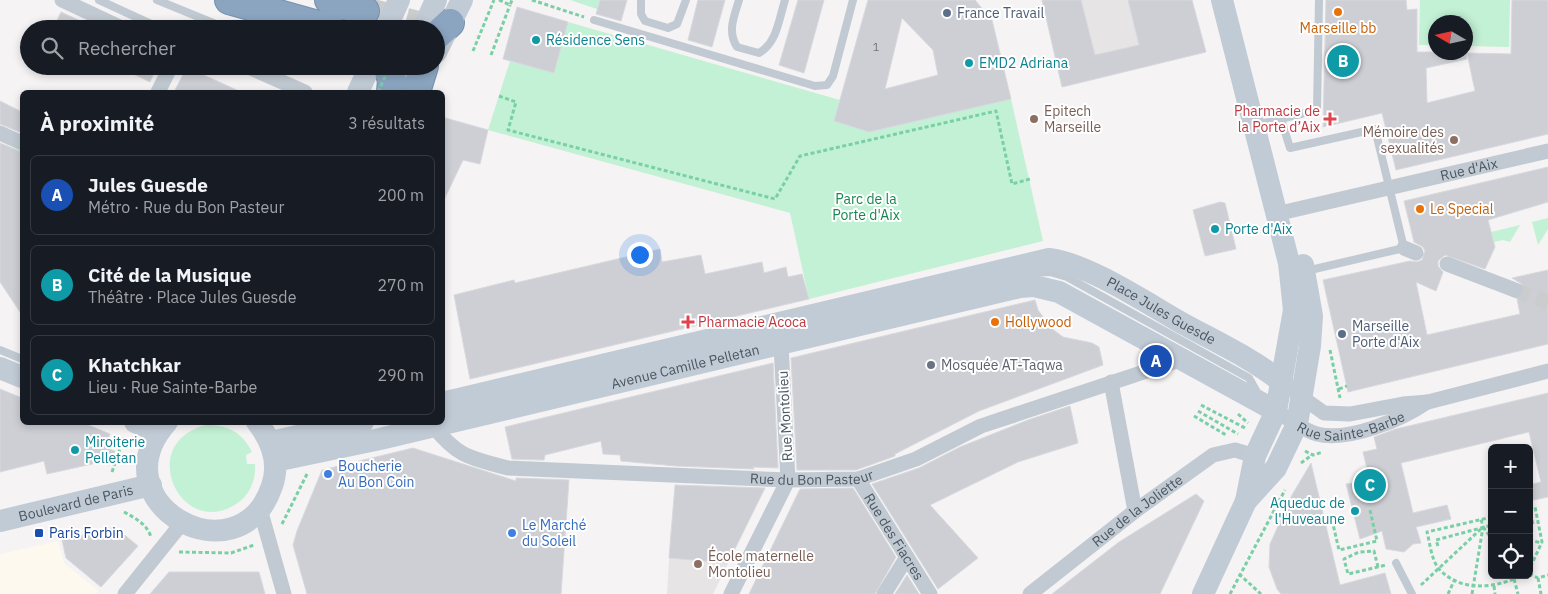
<!DOCTYPE html>
<html lang="fr">
<meta charset="utf-8">
<style>
body{margin:0;font-family:"IBM Plex Sans",sans-serif;background:#242831;color:#f1f3f6}
.controls{position:absolute;right:15px;bottom:15px;display:grid;overflow:hidden;border-radius:8px;box-shadow:0 2px 8px #0003}
.controls button{width:45px;height:45px;display:grid;place-items:center;padding:0;border:0;border-bottom:1px solid #363941;background:#171b24;color:#f1f3f6;font:25px sans-serif}
.compass{position:absolute;left:1428px;top:15px;width:45px;height:45px;border-radius:50%;background:#171b24;box-shadow:0 2px 8px #0003;rotate:279deg}
.you{position:absolute;left:639px;top:254px;width:18px;height:18px;margin:-12px;border:4px solid #fff;border-radius:50%;background:#1a73e8;box-shadow:0 0 0 8px #1a73e833}
.badge{display:grid;place-items:center;width:32px;height:32px;border-radius:50%;background:#1a73e8;color:#fff;font-size:16px;font-weight:700}
.pin{position:absolute;translate:-50% -50%;border:2px solid #fff;box-shadow:0 1px 5px #0006}
.list{margin:0;padding:0;list-style:none}
h2{display:flex;justify-content:space-between;align-items:center;height:65px;margin:0;padding:0 20px;font-size:21px}
h2 small{font-size:16px;font-weight:400;color:#9ea1a6}
.list li{display:grid;grid-template-columns:32px 1fr auto;gap:15px;align-items:center;box-sizing:border-box;height:80px;margin:0 10px 10px;padding:0 10px;border:1px solid #363941;border-radius:8px}
.list b{display:block;font-size:19px;white-space:nowrap}
.list p{margin:0;font-size:16px;white-space:nowrap;color:#9ea1a6}
.list em{font-size:16px;font-style:normal;color:#9ea1a6}
.icon{flex:none;width:28px;height:28px;fill:none;stroke:currentColor;stroke-width:2;stroke-linecap:round;stroke-linejoin:round}
.map{position:relative;flex:none;width:1548px;height:594px;overflow:hidden}
.search{position:absolute;background:#171b24;box-shadow:0 2px 8px #0003;left:20px;top:20px;width:425px;height:55px;display:flex;align-items:center;gap:12px;box-sizing:border-box;padding:0 18px;border-radius:28px;color:#9ea1a6;font-size:19px}
.panel{position:absolute;background:#171b24;box-shadow:0 2px 8px #0003;left:20px;top:90px;width:425px;height:335px;border-radius:8px}
.map>svg:first-child{display:block}
</style>
<div class="map">
<svg width="1548" height="594" viewBox="0 0 1548 594">
<rect width="100%" height="100%" fill="#f5f3f3"/>
<!-- commercial -->
<polygon fill="#fdf9ef" points="58,541 64,563 99,591 96,594 0,594 0,554"/>
<!-- education -->
<g fill="#e6e4e5">
<polygon points="1042,0 1192,0 1206,52 1062,87"/>
<polygon points="671,528 743,533 713,594 667,594"/>
</g>
<!-- green -->
<g fill="#c3f1d5">
<polygon points="570,0 600,0 597,9"/>
<polygon points="1420,0 1510,0 1509,47 1466,46 1466,22 1436,22 1435,45 1419,45"/>
<polygon points="568,22 840,100 834,121 869,132 1011,99 1043,241 809,299 790,213 488,130 510,61 554,73"/>
<polygon points="1548,218 1548,229 1538,245 1532,222"/>
<polygon points="1520,225 1510,242 1503,240 1494,242 1491,232"/>
<path d="M206,425C227,424 243,433 252,452L246,455L247,464H255C256,480 250,495 236,504C181,540 135,443 206,425Z"/>
</g>
<!-- building -->
<g fill="#cdcfd5" stroke="#d7d9de" fill-rule="evenodd">
<polygon points="600,0 627,0 621,21 596,14"/>
<polygon points="698,0 725,0 712,47 688,40"/>
<polygon points="798,0 824,0 804,73 779,65"/>
<path d="M868,0H975L992,20L1011,99L869,132L834,121ZM902,18L933,50L938,75L885,89Z"/>
<polygon points="1042,0 1081,0 1095,55 1139,45 1128,0 1192,0 1206,52 1062,87"/>
<polygon points="1326,0 1406,0 1407,10 1417,9 1417,52 1467,52 1467,59 1426,68 1427,103 1475,91 1467,53 1511,54 1512,0 1548,0 1548,134 1396,170 1382,113 1323,127"/>
<polygon points="517,7 568,22 554,73 503,59"/>
<polygon points="61,12 98,29 53,29"/>
<polygon points="117,66 157,66 150,82"/>
<polygon points="187,67 206,76 241,92 174,92"/>
<polygon points="0,101 22,112 22,133 0,124"/>
<polygon points="442,117 488,130 480,164 463,160 442,204"/>
<polygon points="0,143 22,152 22,315 0,282"/>
<polygon points="1548,167 1548,202 1488,220 1495,247 1485,269 1445,255 1438,261 1438,266 1443,272 1436,291 1416,282 1427,335 1520,314 1517,299 1524,294 1524,288 1522,284 1512,278 1548,270 1548,344 1348,392 1323,280 1410,261 1417,262 1422,260 1425,251 1423,247 1414,242 1404,201"/>
<polygon points="1220,202 1225,203 1236,249 1205,256 1193,210"/>
<polygon points="660,249 662,262 701,255 705,274 762,262 764,273 786,267 788,277 802,274 809,299 470,379 454,295 514,280 515,283"/>
<polygon points="1035,300 1038,310 1051,328 1063,337 1092,343 1099,347 1103,365 979,411 895,454 895,456 856,470 797,470 791,358"/>
<polygon points="773,363 778,468 753,467 754,469 676,466 621,461 620,455 603,454 601,441 545,455 544,460 512,459 505,427"/>
<polygon points="0,389 22,398 22,422 81,422 110,434 105,448 115,451 109,465 101,462 47,474 44,461 0,472"/>
<polygon points="1548,393 1548,497 1529,501 1529,485 1541,482 1529,432 1401,463 1413,513 1447,505 1451,519 1416,527 1421,543 1413,544 1404,552 1386,549 1382,531 1360,539 1346,484 1370,481 1363,452 1377,449 1374,437 1396,429"/>
<polygon points="1070,406 1078,443 1018,462 930,505 978,558 938,589 872,484 919,468 960,447 1028,420"/>
<polygon points="413,448 516,481 516,478 569,480 561,594 307,594 293,545 297,531 322,470"/>
<polygon points="1311,463 1340,585 1385,573 1391,594 1281,594 1277,589 1269,567 1270,544 1292,495"/>
<polygon points="675,485 765,488 728,563 669,558"/>
<polygon points="853,488 896,557 875,594 749,594 800,489"/>
<polygon points="1196,494 1204,501 1160,594 1052,594 1119,542"/>
<polygon points="115,527 138,546 101,587 66,558 62,540"/>
<polygon points="169,572 259,572 265,594 150,594"/>
<polygon points="907,575 919,594 895,594"/>
</g>
<g fill="none" stroke-linecap="round" stroke-linejoin="round">
<!-- street-tunnel -->
<polyline stroke="#caccce" stroke-width="15" stroke-dasharray="15 8" stroke-linecap="butt" points="1515,290 1548,302"/>
<!-- highway-tunnel -->
<polyline stroke="#caccce" stroke-width="28" stroke-dasharray="28 14" stroke-linecap="butt" points="365,11 418,25"/>
<!-- highway casing -->
<g stroke="#7690ad" stroke-width="30">
<g id="highway">
<polyline points="229,0 332,29"/>
<polyline points="329,0 365,11"/>
<polyline points="436,36 450,23"/>
<polyline points="387,66 392,80 391,92"/>
<polyline points="416,92 424,66"/>
</g>
</g>
<!-- path -->
<g stroke="#7ad0a6" stroke-width="3" stroke-dasharray="4 2.5" stroke-linecap="butt">
<polyline points="499,0 510,5 512,0"/>
<polyline points="532,0 584,17"/>
<polyline points="473,51 494,0"/>
<polyline points="491,55 510,5"/>
<polyline points="499,96 516,102 508,130 775,199 800,156 996,111 1012,184 1030,179"/>
<polyline points="1330,350 1340,398"/>
<polyline points="1339,389 1347,386"/>
<polyline points="1201,405 1247,429"/>
<polyline points="1198,411 1238,434"/>
<polyline points="1238,414 1248,423"/>
<polyline points="1194,416 1226,435"/>
<polyline points="1305,451 1313,455 1323,452"/>
<polyline points="1301,463 1312,455"/>
<polyline points="112,472 124,437"/>
<polyline points="1529,508 1535,507 1542,542 1529,570"/>
<path d="M124,512C135,518 147,524 151,537"/>
<path d="M1492,517L1427,532C1430,543 1431,559 1439,569C1461,593 1497,588 1523,575"/>
<polyline points="1529,517 1531,516 1533,524"/>
<polyline points="1332,520 1339,550 1377,541 1370,510"/>
<polyline points="282,524 307,474"/>
<polyline points="1483,527 1492,539"/>
<polyline points="1529,540 1542,543"/>
<polyline points="1438,546 1436,540 1492,525"/>
<polyline points="179,552 231,553 254,545"/>
<polyline points="1378,567 1374,551 1359,552 1344,559 1348,574 1386,565"/>
<polyline points="1239,574 1261,594"/>
<polyline points="1529,574 1538,578 1548,575"/>
<polyline points="1538,578 1541,594"/>
<polyline points="1514,579 1518,594"/>
<polyline points="1421,585 1483,527"/>
<polyline points="1494,586 1495,594"/>
<polyline points="1230,594 1285,490"/>
<polyline points="1448,594 1455,579"/>
<polyline points="1472,594 1483,527 1481,519"/>
</g>
<!-- lane -->
<g stroke="#c1cad2" stroke-width="8">
<polyline points="99,0 162,29"/>
<polyline points="157,0 228,29"/>
<polyline points="641,0 641,14 645,21 668,28 677,24 686,0"/>
<path d="M739,0C734,17 727,31 737,47L759,53C777,43 779,19 785,0"/>
<polyline points="594,20 815,86 827,85 833,76 853,0"/>
<polyline points="1281,119 1290,148 1375,129 1404,248 1306,271"/>
<polyline points="1256,125 1317,110 1319,0"/>
<polyline points="1030,273 1050,272 1067,277 1249,378 1258,394"/>
<polyline points="0,350 22,359"/>
<polyline points="1396,563 1412,594"/>
</g>
<!-- street -->
<g stroke="#c1cad2" stroke-width="15">
<polyline points="62,0 124,29"/>
<polyline points="246,66 305,92"/>
<polyline points="158,92 171,66"/>
<polyline points="0,133 22,143"/>
<path id="s1" d="M1276,214L1548,151"/>
<polyline points="1404,248 1416,253"/>
<polyline points="1447,264 1515,290"/>
<polyline points="1111,382 1135,511"/>
<polyline points="1296,393 1324,413 1350,414 1403,404 1428,402 1548,371"/>
<path id="s2" d="M1276,411C1289,419 1302,430 1317,434C1348,442 1401,420 1427,402"/>
<path id="s3" d="M434,427C459,458 471,458 508,468L788,480L858,479L916,459L981,426L1183,359"/>
<path id="s4" d="M858,479L930,594"/>
<polyline points="260,509 284,594"/>
<polyline points="125,594 182,523"/>
<polyline points="731,594 788,480 781,345"/>
<polyline points="884,594 907,557"/>
<path id="s5" d="M1030,594L1135,511L1213,455L1235,450L1255,456"/>
</g>
<!-- secondary -->
<g stroke="#c1cbd6" stroke-width="22">
<polyline points="423,29 436,0"/>
<polyline points="436,52 462,0"/>
<polyline points="358,92 370,66"/>
<polyline points="394,92 406,66"/>
<polyline points="0,368 22,377"/>
<path id="s6" d="M442,403L1049,259C1086,263 1145,302 1180,322C1214,341 1252,358 1283,383"/>
<polyline points="135,422 159,432"/>
<path d="M167,422C95,503 239,583 272,486C280,463 272,441 257,422"/>
<polyline points="270,442 363,422"/>
<path id="s7" d="M275,461L380,439L1020,287L1034,286L1059,292L1276,411"/>
<polyline points="1246,501 1276,468 1297,424 1310,346 1312,316 1303,265"/>
<path id="s8" d="M0,521L151,485"/>
<polyline points="1203,594 1246,501 1255,456 1276,411 1294,310 1289,263 1222,0"/>
</g>
<!-- highway -->
<use href="#highway" stroke="#8ba5c1" stroke-width="28"/>
<!-- path-bridge -->
<polyline stroke="#7ad0a6" stroke-width="3" stroke-dasharray="4 2.5" stroke-linecap="butt" points="378,92 390,66"/>
<!-- secondary-bridge -->
<polyline stroke="#c1cbd6" stroke-width="22" points="386,29 399,0"/>
</g>
<!-- markers -->
<g fill="#e8710a" stroke="#fff" stroke-width="2">
<circle cx="1338" cy="12" r="5"/>
<circle cx="1420" cy="209" r="5"/>
<circle cx="995" cy="322" r="5"/>
</g>
<g fill="#5c6f8a" stroke="#fff" stroke-width="2">
<circle cx="947" cy="13" r="5"/>
<circle cx="1342" cy="334" r="5"/>
</g>
<g fill="#0f9aa8" stroke="#fff" stroke-width="2">
<circle cx="536" cy="40" r="5"/>
<circle cx="969" cy="63" r="5"/>
<circle cx="1215" cy="229" r="5"/>
<circle cx="75" cy="450" r="5"/>
<circle cx="1355" cy="511" r="5"/>
</g>
<g fill="#8d6e63" stroke="#fff" stroke-width="2">
<circle cx="1034" cy="119" r="5"/>
<circle cx="1454" cy="140" r="5"/>
<circle cx="698" cy="564" r="5"/>
</g>
<g fill="#e0444e" stroke="#fff" stroke-width="2">
<path d="M1327.5 111.5h5v5h5v5h-5v5h-5v-5h-5v-5h5z"/>
<path d="M685.5 314.5h5v5h5v5h-5v5h-5v-5h-5v-5h5z"/>
</g>
<circle fill="#6b7280" stroke="#fff" stroke-width="2" cx="931" cy="365" r="5"/>
<g fill="#3f7fe0" stroke="#fff" stroke-width="2">
<circle cx="328" cy="474" r="5"/>
<circle cx="512" cy="533" r="5"/>
</g>
<rect fill="#1a4fb4" stroke="#fff" stroke-width="2" x="34" y="528" width="10" height="10" rx="2.5"/>
<g text-anchor="middle" dominant-baseline="central" stroke-width="4" stroke-linejoin="round" paint-order="stroke">
<!-- number labels -->
<g font-size="11" fill="#6b747e">
<text x="876" y="47">1</text>
</g>
<!-- service labels -->
<g font-size="14" fill="#4e5e75" stroke="#fff" text-anchor="start">
<text x="957" y="13">France Travail</text>
<text x="1352" y="326">Marseille<tspan x="1352" dy="16">Porte d'Aix</tspan></text>
</g>
<!-- food labels -->
<g font-size="14" fill="#c56008" stroke="#fff" text-anchor="start">
<text x="1338" y="28" text-anchor="middle">Marseille bb</text>
<text x="1430" y="209">Le Special</text>
<text x="1005" y="322">Hollywood</text>
</g>
<!-- culture labels -->
<g font-size="14" fill="#0d838f" stroke="#fff" text-anchor="start">
<text x="546" y="40">Résidence Sens</text>
<text x="979" y="63">EMD2 Adriana</text>
<text x="1225" y="229">Porte d'Aix</text>
<text x="85" y="442">Miroiterie<tspan x="85" dy="16">Pelletan</tspan></text>
<text x="1345" y="503" text-anchor="end">Aqueduc de<tspan x="1345" dy="16">l'Huveaune</tspan></text>
</g>
<!-- education labels -->
<g font-size="14" fill="#785e54" stroke="#fff" text-anchor="start">
<text x="1044" y="111">Epitech<tspan x="1044" dy="16">Marseille</tspan></text>
<text x="1444" y="132" text-anchor="end">Mémoire des<tspan x="1444" dy="16">sexualités</tspan></text>
<text x="708" y="556">École maternelle<tspan x="708" dy="16">Montolieu</tspan></text>
</g>
<!-- health labels -->
<g font-size="14" fill="#be3a42" stroke="#fff" text-anchor="end">
<text x="1320" y="111">Pharmacie de<tspan x="1320" dy="16">la Porte d’Aix</tspan></text>
<text x="698" y="322" text-anchor="start">Pharmacie Acoca</text>
</g>
<!-- street labels -->
<g font-size="14" fill="#4a5661" stroke="#fff">
<text stroke="none"><textPath href="#s1" startOffset="198">Rue d'Aix</textPath></text>
<text stroke="none"><textPath href="#s6" startOffset="748">Place Jules Guesde</textPath></text>
<text stroke="none"><textPath href="#s7" startOffset="421">Avenue Camille Pelletan</textPath></text>
<text transform="translate(785 416) rotate(-93)">Rue Montolieu</text>
<text stroke="none"><textPath href="#s2" startOffset="82">Rue Sainte-Barbe</textPath></text>
<text stroke="none"><textPath href="#s3" startOffset="391">Rue du Bon Pasteur</textPath></text>
<text stroke="none"><textPath href="#s8" startOffset="78">Boulevard de Paris</textPath></text>
<text stroke="none"><textPath href="#s5" startOffset="136">Rue de la Joliette</textPath></text>
<text stroke="none"><textPath href="#s4" startOffset="68">Rue des Fiacres</textPath></text>
</g>
<!-- park labels -->
<g font-size="14" fill="#17864f" stroke="#fff">
<text x="866" y="199">Parc de la<tspan x="866" dy="16">Porte d'Aix</tspan></text>
</g>
<!-- worship labels -->
<g font-size="14" fill="#5b616d" stroke="#fff" text-anchor="start">
<text x="941" y="365">Mosquée AT-Taqwa</text>
</g>
<!-- shop labels -->
<g font-size="14" fill="#366cbe" stroke="#fff" text-anchor="start">
<text x="338" y="466">Boucherie<tspan x="338" dy="16">Au Bon Coin</tspan></text>
<text x="522" y="525">Le Marché<tspan x="522" dy="16">du Soleil</tspan></text>
</g>
<!-- transit labels -->
<g font-size="14" fill="#164399" stroke="#fff" text-anchor="start">
<text x="49" y="533">Paris Forbin</text>
</g>
</g>
</svg>
<div class="controls">
<button>+</button>
<button>−</button>
<button><svg class="icon" aria-label="locate" viewBox="0 0 24 24"><circle cx="12" cy="12" r="6"/><path d="M12 2v4M12 18v4M2 12h4M18 12h4"/></svg></button>
</div>
<svg class="compass" viewBox="-18 -18 36 36"><path d="M0-13l5 13h-10z" fill="#e53935"/><path d="M0 13l5-13h-10z" fill="#9ea1a6"/></svg>
<div class="you"></div>
<div class="pin badge" style="left:1156px;top:361px;background:#1a4fb4">A</div>
<div class="pin badge" style="left:1343px;top:61px;background:#0f9aa8">B</div>
<div class="pin badge" style="left:1370px;top:485px;background:#0f9aa8">C</div>
<div class="search"><svg class="icon" aria-label="search" viewBox="0 0 24 24"><circle cx="10" cy="10" r="6"/><path d="M15 15l6 6"/></svg>Rechercher</div>
<section class="panel">
<h2>À proximité<small>3 résultats</small></h2>
<ul class="list">
<li><span class="badge" style="background:#1a4fb4">A</span><div><b>Jules Guesde</b><p>Métro · Rue du Bon Pasteur</p></div><em>200 m</em></li>
<li><span class="badge" style="background:#0f9aa8">B</span><div><b>Cité de la Musique</b><p>Théâtre · Place Jules Guesde</p></div><em>270 m</em></li>
<li><span class="badge" style="background:#0f9aa8">C</span><div><b>Khatchkar</b><p>Lieu · Rue Sainte-Barbe</p></div><em>290 m</em></li>
</ul>
</section>
</div>
